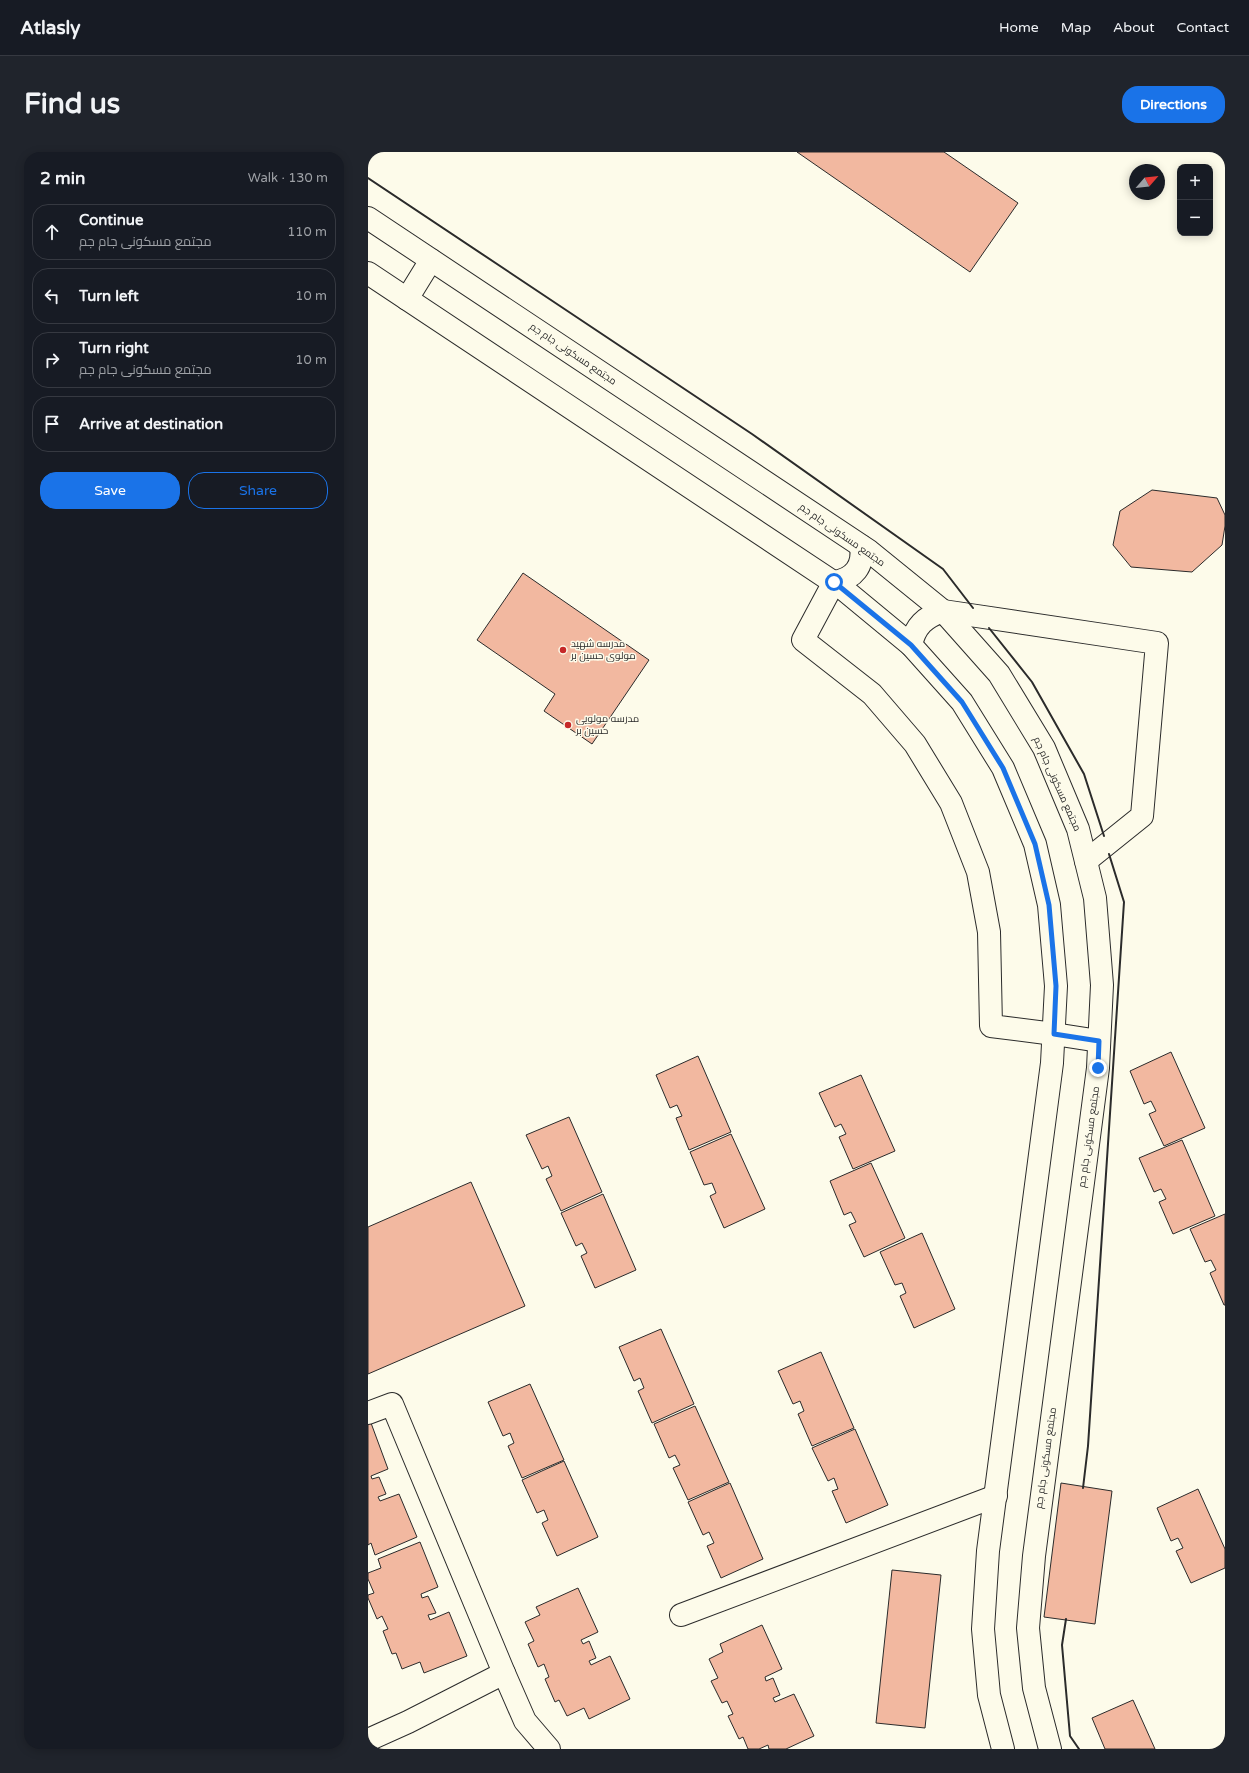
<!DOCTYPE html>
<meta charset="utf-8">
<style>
body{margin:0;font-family:"Varela Round",Cairo,sans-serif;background:#20242c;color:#f1f3f6}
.controls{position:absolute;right:12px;top:12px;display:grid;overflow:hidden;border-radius:8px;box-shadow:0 2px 10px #0003}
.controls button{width:36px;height:36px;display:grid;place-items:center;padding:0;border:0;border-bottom:1px solid #363941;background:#171b24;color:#f1f3f6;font:20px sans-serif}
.compass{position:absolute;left:761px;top:12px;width:36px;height:36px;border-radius:50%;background:#171b24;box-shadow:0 2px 10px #0003;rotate:62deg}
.stop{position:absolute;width:12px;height:12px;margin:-9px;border:3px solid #1a73e8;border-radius:50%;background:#fff}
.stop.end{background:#1a73e8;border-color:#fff;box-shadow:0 1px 4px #0008}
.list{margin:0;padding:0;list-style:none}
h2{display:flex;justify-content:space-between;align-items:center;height:52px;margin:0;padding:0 16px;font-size:17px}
h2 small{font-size:13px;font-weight:400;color:#9ea1a6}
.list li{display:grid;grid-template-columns:26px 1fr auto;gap:12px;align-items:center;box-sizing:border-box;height:56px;margin:0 8px 8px;padding:0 8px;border:1px solid #363941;border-radius:16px}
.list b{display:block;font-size:15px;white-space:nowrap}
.list p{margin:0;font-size:13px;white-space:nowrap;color:#9ea1a6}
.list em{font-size:13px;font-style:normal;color:#9ea1a6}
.actions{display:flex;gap:8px;padding:12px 16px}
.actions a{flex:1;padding:9px 0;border:1px solid #1a73e8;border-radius:16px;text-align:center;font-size:14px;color:#1a73e8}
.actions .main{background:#1a73e8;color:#fff}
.icon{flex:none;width:22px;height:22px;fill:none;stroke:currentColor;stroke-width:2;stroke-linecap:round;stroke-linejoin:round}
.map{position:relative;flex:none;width:857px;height:1597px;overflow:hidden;border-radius:16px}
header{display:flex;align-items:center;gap:24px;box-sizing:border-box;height:56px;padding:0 20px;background:#171b24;border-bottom:1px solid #363941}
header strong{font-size:19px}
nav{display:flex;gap:22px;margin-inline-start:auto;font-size:14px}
.intro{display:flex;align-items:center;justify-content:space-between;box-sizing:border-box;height:96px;padding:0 24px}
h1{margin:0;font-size:28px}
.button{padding:10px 18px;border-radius:16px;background:#1a73e8;color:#fff;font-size:14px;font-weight:700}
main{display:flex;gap:24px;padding:0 24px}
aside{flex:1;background:#171b24;border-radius:16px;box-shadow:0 2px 10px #0003}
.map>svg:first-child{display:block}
</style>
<header>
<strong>Atlasly</strong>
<nav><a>Home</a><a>Map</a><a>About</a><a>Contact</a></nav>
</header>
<div class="intro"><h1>Find us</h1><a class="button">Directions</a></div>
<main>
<aside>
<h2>2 min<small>Walk · 130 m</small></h2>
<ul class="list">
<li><svg class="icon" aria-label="ahead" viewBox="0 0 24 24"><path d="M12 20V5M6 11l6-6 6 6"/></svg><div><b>Continue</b><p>مجتمع مسکونی جام جم</p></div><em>110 m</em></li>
<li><svg class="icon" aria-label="left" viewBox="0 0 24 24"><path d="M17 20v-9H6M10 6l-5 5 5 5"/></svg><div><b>Turn left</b></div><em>10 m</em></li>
<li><svg class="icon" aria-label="right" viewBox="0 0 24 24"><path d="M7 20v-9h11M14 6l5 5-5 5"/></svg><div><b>Turn right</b><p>مجتمع مسکونی جام جم</p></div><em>10 m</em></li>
<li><svg class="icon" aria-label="arrive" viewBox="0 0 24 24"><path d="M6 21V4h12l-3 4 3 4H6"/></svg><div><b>Arrive at destination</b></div></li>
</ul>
<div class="actions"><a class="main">Save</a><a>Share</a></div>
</aside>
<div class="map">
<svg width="857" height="1597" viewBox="0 0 857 1597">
<rect width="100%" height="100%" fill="#fdfbea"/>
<!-- building -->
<g fill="#f2b8a0" stroke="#2b2b2b">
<polygon points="429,0 576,0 650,51 602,120"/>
<polygon points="784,338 849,346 857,363 857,374 854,393 824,420 763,415 745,393 752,359"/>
<polygon points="155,421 281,508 224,592 176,559 187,542 109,488"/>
<polygon points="803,900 837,976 796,994 781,962 788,959 783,949 776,952 762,919"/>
<polygon points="330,904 363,980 321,998 308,966 314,964 309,953 302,956 288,923"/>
<polygon points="493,923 527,999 485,1017 471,985 478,982 473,972 467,975 451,941"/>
<polygon points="201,965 234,1040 193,1059 178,1027 184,1024 180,1014 174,1017 158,983"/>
<polygon points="363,982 397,1057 356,1076 342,1044 348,1041 344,1031 336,1033 322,1000"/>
<polygon points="814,988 847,1064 805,1082 791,1050 798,1047 793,1037 786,1040 771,1006"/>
<polygon points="503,1011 537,1086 496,1105 481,1073 488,1070 483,1060 476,1063 462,1029"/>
<polygon points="103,1030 157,1154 0,1222 0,1075"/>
<polygon points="235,1042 268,1118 227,1136 213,1104 219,1101 214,1091 208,1094 193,1061"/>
<polygon points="857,1062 857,1153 856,1153 842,1121 848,1118 843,1108 837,1110 822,1077"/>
<polygon points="554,1081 587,1157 546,1176 532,1144 538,1141 534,1131 527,1133 512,1100"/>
<polygon points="293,1177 326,1252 284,1271 270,1239 276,1236 272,1226 266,1229 251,1195"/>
<polygon points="453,1200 486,1276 444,1294 430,1262 436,1259 432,1249 425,1252 410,1219"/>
<polygon points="162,1232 196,1308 154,1326 140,1294 146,1291 142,1281 135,1284 120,1250"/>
<polygon points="327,1254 361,1330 320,1348 305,1316 312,1313 307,1303 301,1306 286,1272"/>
<polygon points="3,1271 20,1317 3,1324 4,1327 11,1325 18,1342 10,1345 12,1349 31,1342 49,1385 7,1403 3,1391 0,1393 0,1272"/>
<polygon points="487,1277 520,1353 478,1371 464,1339 470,1337 466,1326 460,1329 444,1296"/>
<polygon points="196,1309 230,1385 189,1404 174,1371 180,1368 176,1358 169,1361 154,1328"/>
<polygon points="362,1331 395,1407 353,1426 339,1394 346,1391 341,1380 335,1383 320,1350"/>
<polygon points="693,1331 744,1339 727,1472 676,1465"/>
<polygon points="830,1337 857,1397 857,1416 823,1431 808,1399 815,1396 810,1386 803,1389 789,1356"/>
<polygon points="52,1390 70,1435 53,1442 54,1446 60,1444 68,1461 60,1463 62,1468 81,1460 99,1504 56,1521 52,1510 34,1517 28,1501 24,1502 15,1479 20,1477 14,1464 9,1467 0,1446 0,1443 6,1441 0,1427 0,1421 13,1416 10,1407"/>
<polygon points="524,1418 573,1423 557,1576 508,1571"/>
<polygon points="210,1436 230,1480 213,1488 215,1492 221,1489 228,1506 221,1509 223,1513 242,1504 262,1547 221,1567 216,1556 199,1564 191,1548 187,1550 177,1527 181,1525 176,1512 170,1515 160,1492 166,1489 157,1470 172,1463 168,1455"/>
<polygon points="394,1473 414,1517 397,1525 398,1529 405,1526 412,1543 405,1546 407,1550 426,1542 446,1584 418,1597 401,1597 400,1593 391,1597 380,1597 375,1585 371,1587 360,1564 365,1562 359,1549 354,1551 343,1529 350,1526 341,1507 355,1500 352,1492"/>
<polygon points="765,1548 787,1597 737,1597 724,1566"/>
</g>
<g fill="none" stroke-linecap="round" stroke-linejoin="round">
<!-- street casing -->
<g stroke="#2b2b2b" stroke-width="24">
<g id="street">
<polyline points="466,430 435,488 504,542 547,592 583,651 610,720 621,780 623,874 686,882"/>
<polyline points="575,459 789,491 774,664 718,709"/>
<polyline points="0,1261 24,1252 136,1521 157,1569 181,1597"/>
<polyline points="313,1463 628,1344"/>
<polyline points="0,1588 40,1570 136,1521"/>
</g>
</g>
<!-- secondary casing -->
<g stroke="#2b2b2b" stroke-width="24">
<g id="secondary">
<polyline points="0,66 501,399 575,459 631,522 676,596 710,677 727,746 734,833 730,916 666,1404 660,1476 666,1536 682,1597"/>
<polyline points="0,121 474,436 543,493 594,550 635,616 667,692 681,753 688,834 684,911 620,1399 615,1477 621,1543 635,1597"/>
<polyline points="39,147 63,108"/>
<path d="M466,430C486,427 496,414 493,394"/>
<path d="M543,493C547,474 557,465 575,459"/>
<polyline points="686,882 731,889"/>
</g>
</g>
<!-- street -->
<use href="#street" stroke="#fdfbea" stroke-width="22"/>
<!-- secondary -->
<use href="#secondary" stroke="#fdfbea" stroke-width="22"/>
<!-- wall -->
<g stroke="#2b2b2b" stroke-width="2">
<polyline points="0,26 384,282 575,417 605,456"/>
<polyline points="621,476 664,530 716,622 736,684"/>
<polyline points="715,1336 720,1294 756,750 741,702"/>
<polyline points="698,1467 694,1493 702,1584 711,1597"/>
</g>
</g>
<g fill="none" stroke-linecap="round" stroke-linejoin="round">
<!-- route -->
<polyline stroke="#1a73e8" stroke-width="5" points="466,430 543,493 594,550 635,616 667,692 681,753 688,834 686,882 731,889 730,916"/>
</g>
<!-- markers -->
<g fill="#c62828" stroke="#fdfbea" stroke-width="1.5">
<circle cx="195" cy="498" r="4"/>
<circle cx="200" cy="573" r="4"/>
</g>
<g text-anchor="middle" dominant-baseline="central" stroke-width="3" stroke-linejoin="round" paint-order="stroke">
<!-- street labels -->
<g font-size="10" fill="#2b2b2b" stroke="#fdfbea">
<text transform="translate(205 202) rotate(34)">مجتمع مسکونی جام جم</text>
<text transform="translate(474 383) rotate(35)">مجتمع مسکونی جام جم</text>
<text transform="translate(689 632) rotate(66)">مجتمع مسکونی جام جم</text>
<text transform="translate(721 985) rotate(-82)">مجتمع مسکونی جام جم</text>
<text transform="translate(678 1306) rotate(-82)">مجتمع مسکونی جام جم</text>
</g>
<!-- poi labels -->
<g font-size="10" fill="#2b2b2b" stroke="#fdfbea" text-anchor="start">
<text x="203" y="492">مدرسه شهید<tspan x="203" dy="12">مولوی حسین بر</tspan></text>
<text x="208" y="567">مدرسه مولویی<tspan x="208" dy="12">حسین بر</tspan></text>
</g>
</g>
</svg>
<div class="controls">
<button>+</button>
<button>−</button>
</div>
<svg class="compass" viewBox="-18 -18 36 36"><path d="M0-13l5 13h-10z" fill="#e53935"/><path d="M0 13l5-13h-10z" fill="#9ea1a6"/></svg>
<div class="stop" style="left:466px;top:430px"></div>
<div class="stop end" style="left:730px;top:916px"></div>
</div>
</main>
